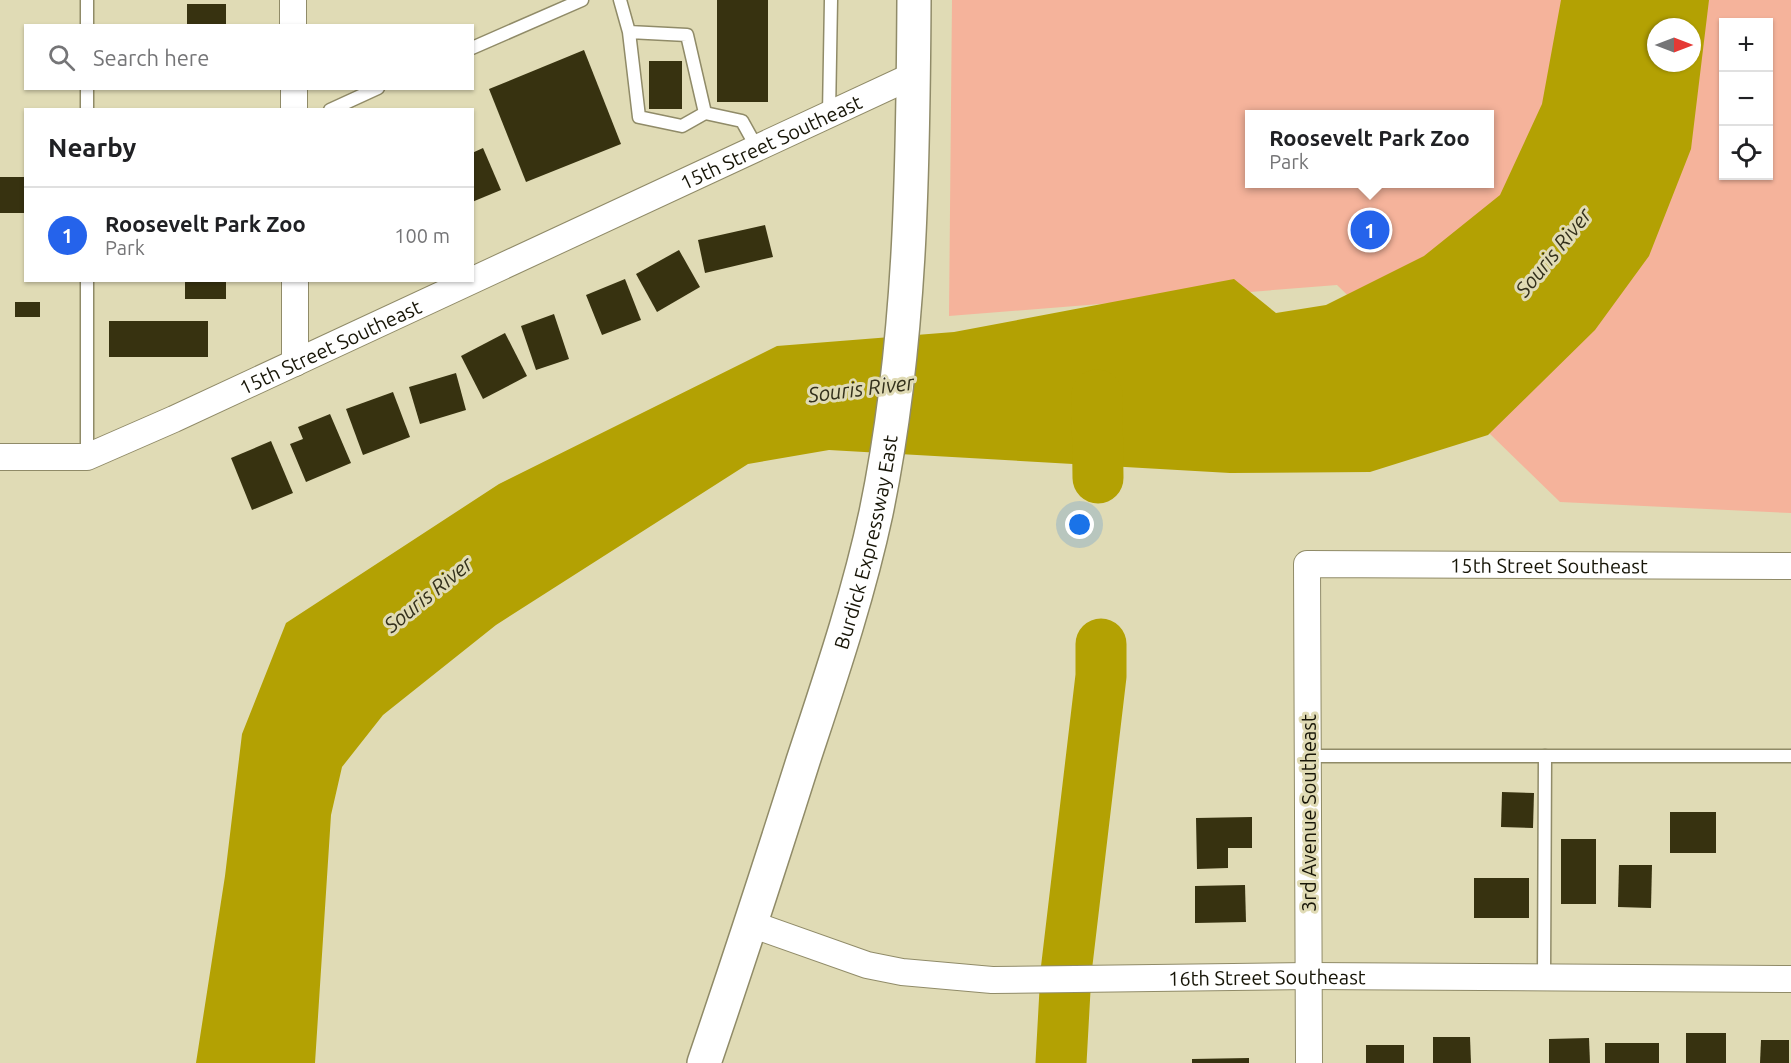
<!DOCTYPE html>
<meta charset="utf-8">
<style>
body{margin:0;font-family:Ubuntu,sans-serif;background:#f2f2f2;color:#202124}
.controls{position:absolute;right:18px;top:18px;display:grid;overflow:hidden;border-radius:0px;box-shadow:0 2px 4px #0004}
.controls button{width:54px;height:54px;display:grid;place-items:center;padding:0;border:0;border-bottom:2px solid #e0e0e0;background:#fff;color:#202124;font:30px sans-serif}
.compass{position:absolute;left:1647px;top:18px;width:54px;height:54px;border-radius:50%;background:#fff;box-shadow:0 2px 4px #0004;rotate:90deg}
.you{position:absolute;left:1080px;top:525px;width:21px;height:21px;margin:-15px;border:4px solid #fff;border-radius:50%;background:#1a73e8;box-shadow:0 0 0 9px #1a73e833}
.badge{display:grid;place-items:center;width:39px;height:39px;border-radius:50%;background:#2563eb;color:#fff;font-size:20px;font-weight:700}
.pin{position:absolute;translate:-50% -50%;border:3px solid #fff;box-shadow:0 2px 6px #0006}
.popup{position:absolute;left:1245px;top:110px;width:249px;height:78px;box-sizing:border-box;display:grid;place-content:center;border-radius:0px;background:#fff;filter:drop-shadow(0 2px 4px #0005);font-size:20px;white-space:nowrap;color:#757577}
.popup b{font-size:22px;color:#202124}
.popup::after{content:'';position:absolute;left:50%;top:100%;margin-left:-12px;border:12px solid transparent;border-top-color:#fff}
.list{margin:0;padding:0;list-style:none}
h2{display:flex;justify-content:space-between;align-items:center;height:78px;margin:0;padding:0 24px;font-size:26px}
h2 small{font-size:20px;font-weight:400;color:#757577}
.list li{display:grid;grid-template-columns:39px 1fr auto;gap:18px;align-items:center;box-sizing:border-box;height:96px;padding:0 24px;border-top:2px solid #e0e0e0}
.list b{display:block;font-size:22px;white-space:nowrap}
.list p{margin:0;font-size:20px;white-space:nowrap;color:#757577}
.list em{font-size:20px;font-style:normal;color:#757577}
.icon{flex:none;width:33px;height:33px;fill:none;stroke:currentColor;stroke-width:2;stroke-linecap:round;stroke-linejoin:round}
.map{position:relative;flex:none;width:1791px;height:1063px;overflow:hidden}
.search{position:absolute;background:#fff;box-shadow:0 2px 4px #0004;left:24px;top:24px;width:450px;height:66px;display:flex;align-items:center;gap:15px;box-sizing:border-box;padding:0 21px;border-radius:0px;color:#757577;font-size:22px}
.panel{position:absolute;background:#fff;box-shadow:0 2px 4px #0004;left:24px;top:108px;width:450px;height:174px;border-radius:0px}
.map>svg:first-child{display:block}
</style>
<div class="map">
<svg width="1791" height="1063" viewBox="0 0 1791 1063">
<rect width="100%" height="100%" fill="#e0dbb5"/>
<!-- green -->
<path fill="#f5b39b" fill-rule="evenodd" d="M952,0H1791V513L1560,502L1337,285L949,316ZM1724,22H1768V176H1724ZM1656,27H1692V63H1656ZM1250,115H1490V184H1250Z"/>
<!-- water -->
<path fill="#b3a103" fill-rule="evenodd" d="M1561,0H1709L1691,149L1649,256L1595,330L1488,435L1370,472L1230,473L829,450L748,464L496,625L383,715L342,767L331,815L315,1063H196L225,876L242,734L286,623L499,484L777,346L954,332L1234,279L1276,313L1326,305L1424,256L1500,195L1542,104ZM1656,27H1692V63H1656Z"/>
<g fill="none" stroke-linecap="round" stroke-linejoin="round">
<!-- river -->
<g stroke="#b3a103" stroke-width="51">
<polyline points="1097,395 1098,478"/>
<polyline points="1061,1063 1066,972 1101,676 1101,644"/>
</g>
</g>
<!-- building -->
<g fill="#373210">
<rect x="717" y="0" width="51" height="102"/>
<rect x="187" y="4" width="39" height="22"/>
<polygon points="584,50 621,144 526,182 489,89"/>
<rect x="649" y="61" width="33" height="48"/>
<polygon points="483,148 501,190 472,202 472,153"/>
<rect x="0" y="177" width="26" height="36"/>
<polygon points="765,225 773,257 705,273 698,240"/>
<polygon points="679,250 700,287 657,312 636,274"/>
<polygon points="625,279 641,320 602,335 586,295"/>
<rect x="185" y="280" width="41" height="19"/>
<rect x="15" y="302" width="25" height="15"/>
<polygon points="554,314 569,359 536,370 521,326"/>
<rect x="109" y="321" width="99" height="36"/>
<polygon points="505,333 527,376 483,399 461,356"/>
<polygon points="456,373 466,410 420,424 409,387"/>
<polygon points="393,392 410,437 363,455 346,409"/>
<polygon points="330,414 351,463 306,482 290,444 303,439 298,427"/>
<polygon points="271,441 293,493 252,510 231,458"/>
<polygon points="1502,792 1534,793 1533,828 1501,827"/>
<rect x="1670" y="812" width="46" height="41"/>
<polygon points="1252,817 1252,848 1228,848 1228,868 1197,869 1196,818"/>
<rect x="1561" y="839" width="35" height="65"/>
<polygon points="1619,865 1652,865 1651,908 1618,907"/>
<rect x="1474" y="878" width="55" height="40"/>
<polygon points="1245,885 1246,922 1195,923 1195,886"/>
<rect x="1686" y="1033" width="40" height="30"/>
<polygon points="1433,1037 1470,1037 1471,1063 1433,1063"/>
<polygon points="1589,1038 1590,1063 1549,1063 1549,1039"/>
<polygon points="1761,1040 1789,1040 1789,1063 1760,1063"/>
<rect x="1605" y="1043" width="54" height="20"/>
<rect x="1366" y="1045" width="38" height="18"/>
<polygon points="1249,1058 1249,1063 1192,1063 1192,1059"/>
</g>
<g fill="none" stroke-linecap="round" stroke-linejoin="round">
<!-- service casing -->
<g stroke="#908b68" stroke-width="15">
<g id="service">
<polyline points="87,0 87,26"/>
<polyline points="620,0 629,32 639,117 682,126 705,113 687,35 629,32"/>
<polyline points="472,48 582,0"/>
<polyline points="87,88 87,110"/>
<polyline points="330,110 378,88"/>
<polyline points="705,113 742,121 757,148"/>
<polyline points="829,114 831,0"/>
<polyline points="87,280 87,457"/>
<polyline points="1308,756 1791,756"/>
<polyline points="1544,977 1545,756"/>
</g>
</g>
<!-- minor casing -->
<g stroke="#908b68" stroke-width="28">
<g id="minor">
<polyline points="293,0 293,26"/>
<polyline points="294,88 294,110"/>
<polyline points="295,280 295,363"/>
<path id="s1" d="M0,457H87L174,419L914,75"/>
<path id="s2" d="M751,924L867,965L902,972L992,980L1309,976L1791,979"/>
<path id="s3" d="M1309,1063L1307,564L1791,566"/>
</g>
</g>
<!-- primary casing -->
<g stroke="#908b68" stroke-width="36">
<g id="primary">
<path id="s4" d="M704,1063C738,963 771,862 803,761C830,679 858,597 876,513C911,344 913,173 914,0"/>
</g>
</g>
<!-- service -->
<use href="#service" stroke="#fff" stroke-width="12"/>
<!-- minor -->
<use href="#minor" stroke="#fff" stroke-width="26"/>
<!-- primary -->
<use href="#primary" stroke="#fff" stroke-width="33"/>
</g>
<g text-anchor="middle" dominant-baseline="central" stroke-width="6" stroke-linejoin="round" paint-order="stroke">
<!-- street labels -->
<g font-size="20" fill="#171507" stroke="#e0dbb5">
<text stroke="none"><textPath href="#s1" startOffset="840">15th Street Southeast</textPath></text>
<text stroke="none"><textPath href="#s1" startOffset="354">15th Street Southeast</textPath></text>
<text stroke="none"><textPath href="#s4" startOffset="546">Burdick Expressway East</textPath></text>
<text stroke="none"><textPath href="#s3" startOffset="741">15th Street Southeast</textPath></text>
<text transform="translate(1308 813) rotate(-90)">3rd Avenue Southeast</text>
<text stroke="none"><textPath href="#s2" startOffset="524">16th Street Southeast</textPath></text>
</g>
<!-- water labels -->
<g font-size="21" font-style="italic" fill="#34311c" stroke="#e0dbb5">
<text transform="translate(1553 252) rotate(-51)">Souris River</text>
<text transform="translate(861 388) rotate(-7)">Souris River</text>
<text transform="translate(428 594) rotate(-39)">Souris River</text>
</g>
</g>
</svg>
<div class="controls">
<button>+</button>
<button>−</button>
<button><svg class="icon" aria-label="locate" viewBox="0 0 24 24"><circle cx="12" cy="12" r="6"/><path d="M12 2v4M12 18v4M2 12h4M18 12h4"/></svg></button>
</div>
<svg class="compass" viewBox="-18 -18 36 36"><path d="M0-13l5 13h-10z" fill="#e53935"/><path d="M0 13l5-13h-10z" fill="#757577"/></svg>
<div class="you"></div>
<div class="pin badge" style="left:1370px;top:230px">1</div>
<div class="popup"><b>Roosevelt Park Zoo</b>Park</div>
<div class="search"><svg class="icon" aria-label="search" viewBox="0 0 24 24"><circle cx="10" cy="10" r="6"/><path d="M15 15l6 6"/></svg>Search here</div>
<section class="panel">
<h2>Nearby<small></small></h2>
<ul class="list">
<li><span class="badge">1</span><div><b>Roosevelt Park Zoo</b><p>Park</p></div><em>100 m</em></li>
</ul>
</section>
</div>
